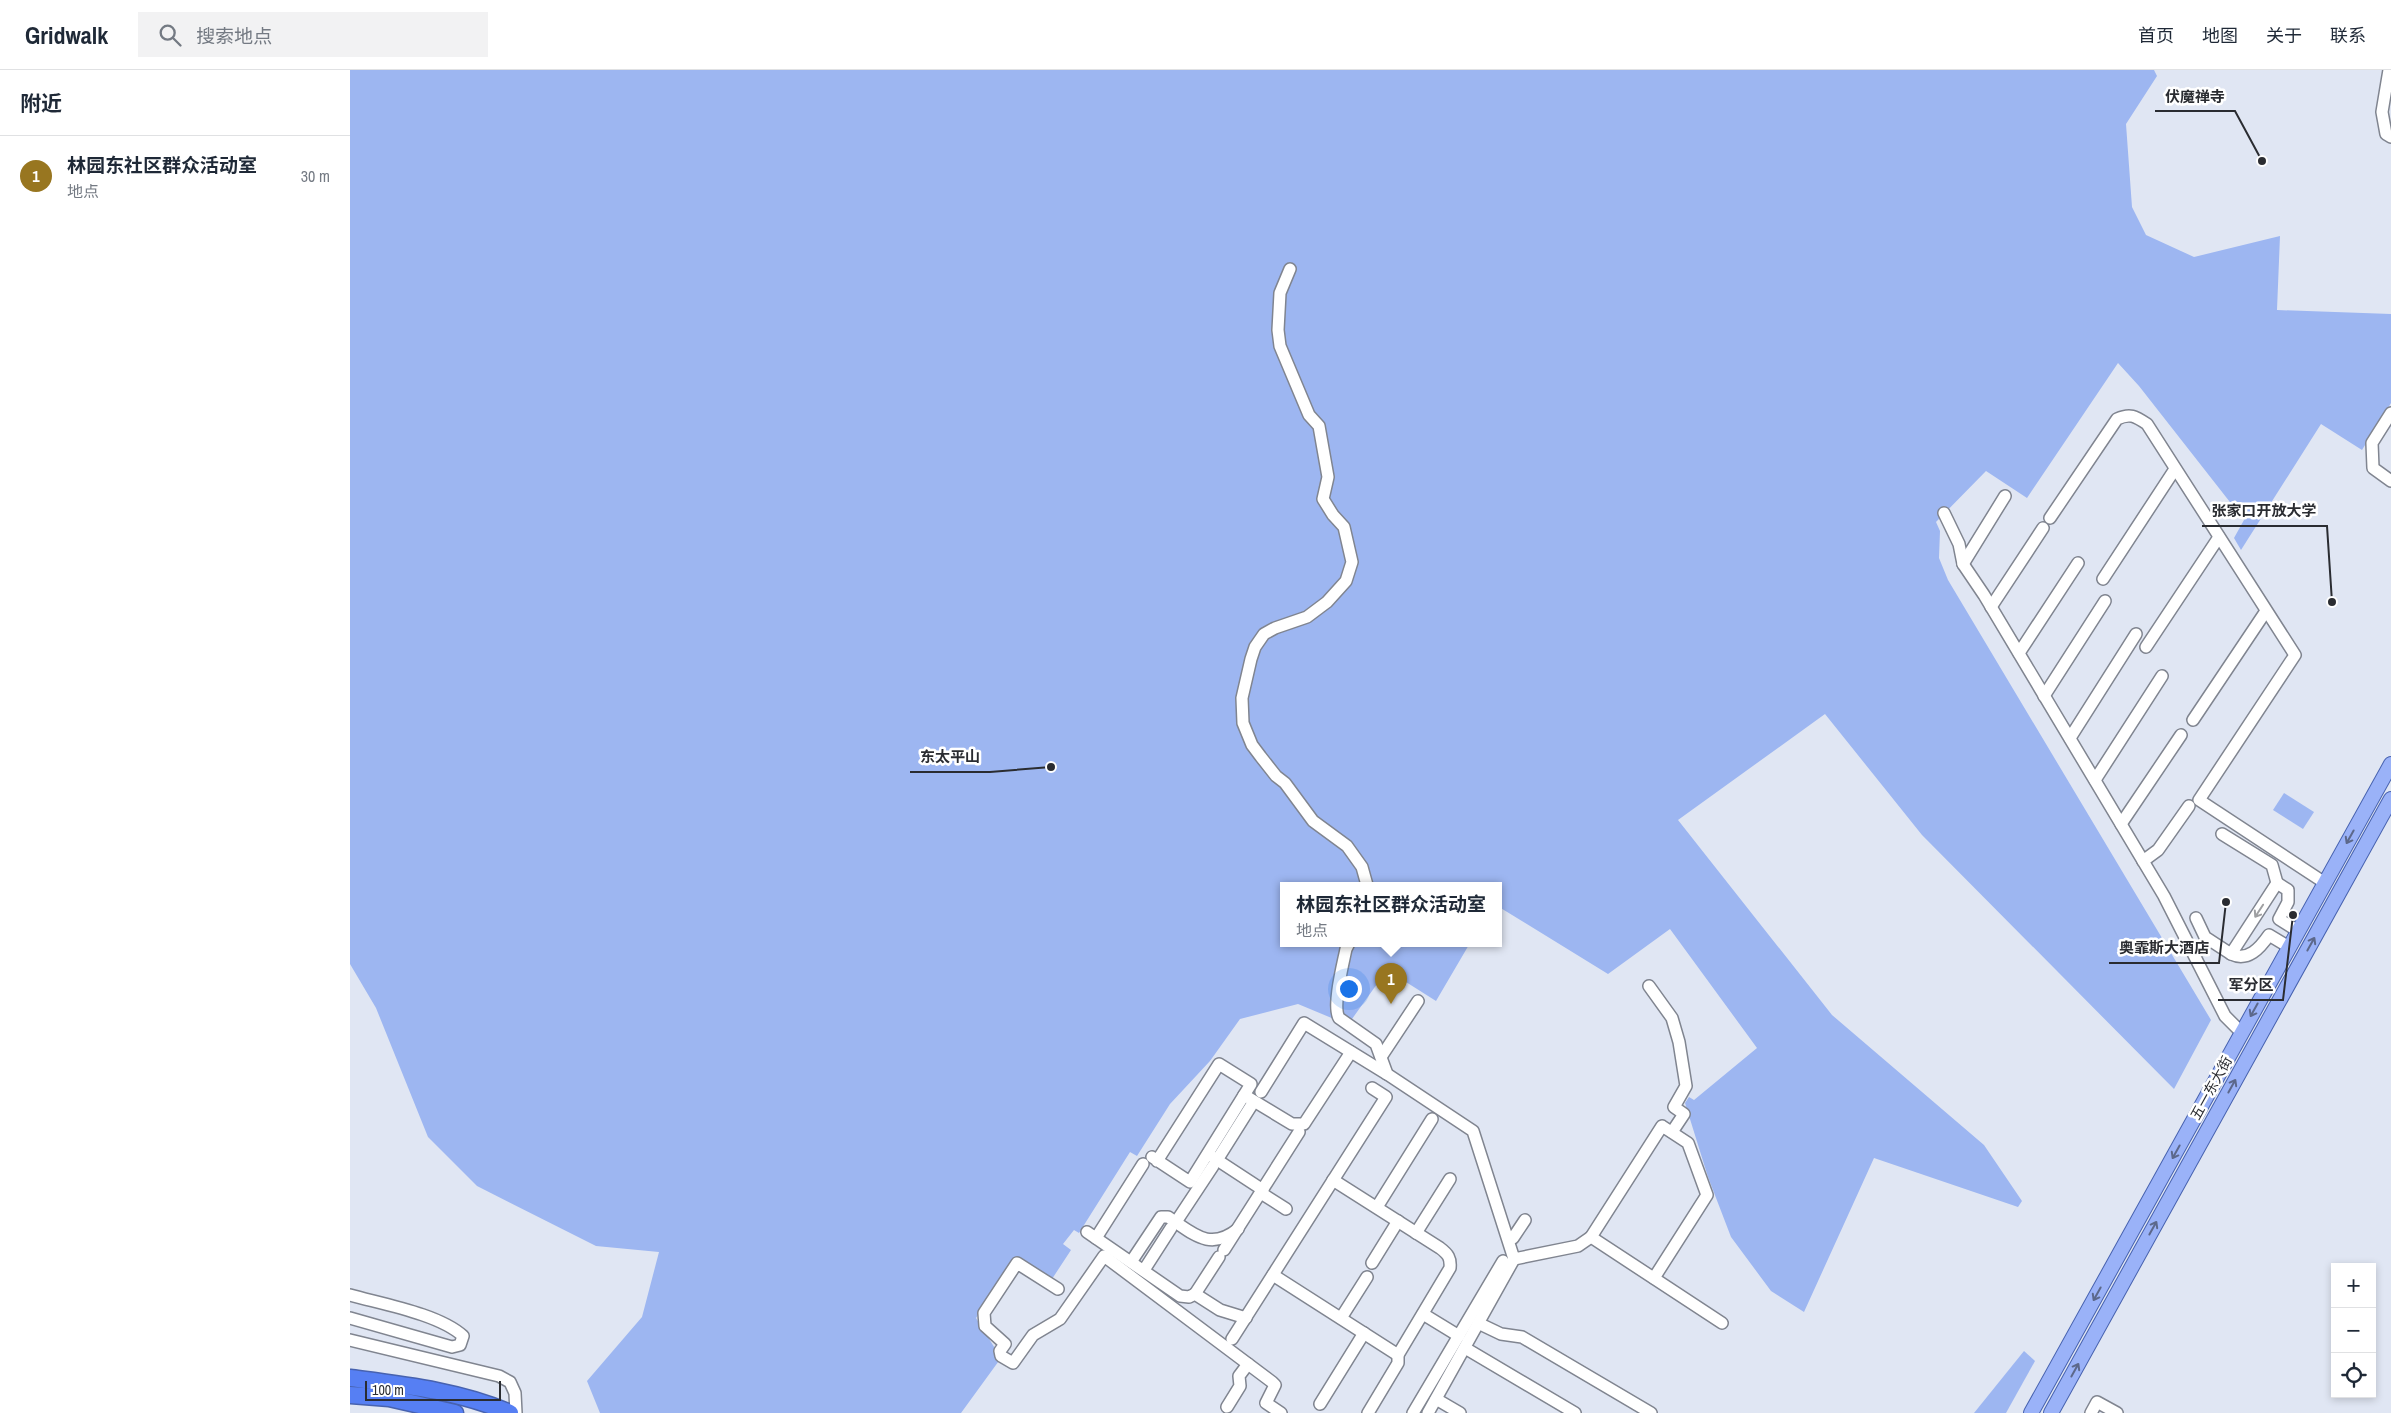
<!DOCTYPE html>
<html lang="zh">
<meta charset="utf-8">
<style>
body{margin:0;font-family:"Archivo Narrow","Noto Sans SC",sans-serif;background:#f2f2f3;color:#1f2937}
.controls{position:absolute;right:15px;bottom:15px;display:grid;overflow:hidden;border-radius:0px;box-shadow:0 2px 8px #0003}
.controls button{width:45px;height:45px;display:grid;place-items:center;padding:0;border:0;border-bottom:1px solid #e0e1e3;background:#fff;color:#1f2937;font:25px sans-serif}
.scale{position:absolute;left:15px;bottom:12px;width:136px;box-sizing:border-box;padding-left:5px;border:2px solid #2a2c31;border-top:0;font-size:14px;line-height:18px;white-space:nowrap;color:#2a2c31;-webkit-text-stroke:4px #fff;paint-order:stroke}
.you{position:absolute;left:998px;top:918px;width:18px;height:18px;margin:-12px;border:4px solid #fff;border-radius:50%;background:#1a73e8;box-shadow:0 0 0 8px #1a73e833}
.badge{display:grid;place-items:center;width:32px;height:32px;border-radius:50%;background:#987620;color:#fff;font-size:16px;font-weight:700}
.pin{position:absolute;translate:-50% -41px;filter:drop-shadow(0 1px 2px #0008)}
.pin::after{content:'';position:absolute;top:26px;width:18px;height:15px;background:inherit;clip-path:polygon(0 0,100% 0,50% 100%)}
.popup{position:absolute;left:930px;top:812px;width:222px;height:65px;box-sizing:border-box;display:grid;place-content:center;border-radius:0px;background:#fff;filter:drop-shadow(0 1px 4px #0005);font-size:16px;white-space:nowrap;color:#747a83}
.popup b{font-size:19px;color:#1f2937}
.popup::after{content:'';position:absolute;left:50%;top:100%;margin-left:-10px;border:10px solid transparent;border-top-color:#fff}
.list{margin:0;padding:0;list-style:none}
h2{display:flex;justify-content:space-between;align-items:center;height:65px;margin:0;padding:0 20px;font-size:21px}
h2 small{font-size:16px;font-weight:400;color:#747a83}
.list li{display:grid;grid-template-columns:32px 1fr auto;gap:15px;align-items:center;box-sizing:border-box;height:80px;padding:0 20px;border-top:1px solid #e0e1e3}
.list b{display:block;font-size:19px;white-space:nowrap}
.list p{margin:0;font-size:16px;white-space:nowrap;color:#747a83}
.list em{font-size:16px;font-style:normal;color:#747a83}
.icon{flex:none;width:28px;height:28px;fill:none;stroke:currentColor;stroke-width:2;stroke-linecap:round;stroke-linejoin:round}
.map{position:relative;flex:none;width:2041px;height:1343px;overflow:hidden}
header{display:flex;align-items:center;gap:30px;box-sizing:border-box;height:70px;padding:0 25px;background:#fff;border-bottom:1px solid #e0e1e3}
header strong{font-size:24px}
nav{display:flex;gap:28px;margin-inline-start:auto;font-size:18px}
.search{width:350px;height:45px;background:#f2f2f3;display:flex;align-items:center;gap:12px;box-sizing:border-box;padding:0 18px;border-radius:0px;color:#747a83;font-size:19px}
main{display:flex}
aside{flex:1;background:#fff}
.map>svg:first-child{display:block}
</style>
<header>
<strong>Gridwalk</strong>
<div class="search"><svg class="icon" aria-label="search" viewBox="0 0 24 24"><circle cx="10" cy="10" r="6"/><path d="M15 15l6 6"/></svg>搜索地点</div>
<nav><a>首页</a><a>地图</a><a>关于</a><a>联系</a></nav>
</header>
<main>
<aside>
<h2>附近<small></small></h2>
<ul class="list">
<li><span class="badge">1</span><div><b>林园东社区群众活动室</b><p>地点</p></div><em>30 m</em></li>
</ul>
</aside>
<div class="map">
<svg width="2041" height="1343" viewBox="0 0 2041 1343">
<rect width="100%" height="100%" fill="#e0e6f3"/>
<!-- green -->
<g fill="#9db6f1">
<polygon points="0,0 1804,0 1807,6 1776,54 1782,137 1796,165 1844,187 1930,166 1927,240 2041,244 2041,333 2012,380 1971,354 1891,480 1884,468 1894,450 1789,316 1768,293 1677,428 1636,401 1586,452 1590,461 1589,488 1598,510 1861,950 1824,1019 1572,765 1475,644 1328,750 1482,945 1634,1075 1672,1131 1668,1137 1524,1088 1454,1242 1421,1221 1381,1167 1358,1107 1335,1033 1339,1027 1344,1030 1407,978 1320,859 1258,904 1149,837 1148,815 934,815 934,873 1120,873 1086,931 1037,900 1002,949 984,949 948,934 890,949 860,991 820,1034 787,1086 780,1082 729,1163 724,1160 713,1174 721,1180 702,1209 666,1188 626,1248 651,1288 611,1343 250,1343 237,1311 292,1247 309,1182 246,1176 127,1116 78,1067 26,938 0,894"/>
<polygon points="1934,723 1964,742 1953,759 1923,740"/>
<polygon points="1674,1281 1685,1291 1656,1343 1624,1343"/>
</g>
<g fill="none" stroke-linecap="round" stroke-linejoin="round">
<!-- minor casing -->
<g stroke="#808590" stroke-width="14">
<g id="minor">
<polyline points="2039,0 2032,42 2036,64 2041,67"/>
<polyline points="940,199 930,223 928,260 930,276 959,345 969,356 978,407 973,429 983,445 994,457 1002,492 996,511 977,532 957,547 925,558 914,564 905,577 901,589 892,628 893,653 902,675 911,687 926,706 935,713 963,751 997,776 1012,797 1017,815"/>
<polyline points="2041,343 2022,373 2023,398 2041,411"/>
<polyline points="1594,443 1609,474 1613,494 1634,525 1814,826 1875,946 1892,963"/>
<path d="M1700,448L1767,349C1780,343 1785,346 1797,354L1945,585L1849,730L1975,813"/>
<polyline points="1613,494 1655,426"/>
<polyline points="1753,509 1825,399"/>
<polyline points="1641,537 1693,458"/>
<polyline points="1796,577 1869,467"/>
<polyline points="1669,583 1728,493"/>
<polyline points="1694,626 1755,531"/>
<polyline points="1843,650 1916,541"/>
<polyline points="1720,668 1786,564"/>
<polyline points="1745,710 1812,606"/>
<polyline points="1771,754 1831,665"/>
<polyline points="1872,764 1922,795 1927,813"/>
<polyline points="1793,791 1808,780 1839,736"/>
<polyline points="1846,848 1855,867 1881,884"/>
<path d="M999,873L996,879C993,894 982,936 989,948L1026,974L1037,1004L1123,1061L1164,1189L1228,1176L1241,1167L1372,1253"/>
<path d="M1939,877L1919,865C1910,878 1898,892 1881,884L1927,813L1938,820V832L1929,849L1948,861"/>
<polyline points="1299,916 1322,948 1329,972 1336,1016 1324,1037 1334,1044 1322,1062"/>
<polyline points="1031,987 1068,931"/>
<polyline points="911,1022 954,953 1037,1004"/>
<polyline points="894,1025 942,1054 954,1054 1001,982"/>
<polyline points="858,1084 913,1120"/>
<polyline points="802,1087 840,1112 901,1014 869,994 807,1091"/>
<polyline points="867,1090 901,1036"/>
<path d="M983,1110L1090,1178C1098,1184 1101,1188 1100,1198L1048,1285V1293L1018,1343"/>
<polyline points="911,1123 936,1139"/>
<polyline points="1027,1137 1082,1049"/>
<polyline points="826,1152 863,1096"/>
<polyline points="737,1162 830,1226 839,1227 845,1224 870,1240 896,1248"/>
<polyline points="1066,1163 1100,1109"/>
<polyline points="1241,1167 1312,1056 1338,1073 1357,1125 1304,1208"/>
<polyline points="746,1168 793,1094"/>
<polyline points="1163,1168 1175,1150"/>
<polyline points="874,1180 949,1062"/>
<path d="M781,1192L811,1147H818C843,1163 859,1182 888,1159"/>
<polyline points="1022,1193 1048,1151"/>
<polyline points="794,1200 821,1158"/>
<polyline points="923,1205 1048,1285"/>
<polyline points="708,1219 667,1193 634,1243 635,1256 655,1274 650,1281 651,1286 663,1293 683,1265 710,1249 754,1186 922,1312 925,1315 916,1333 931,1343"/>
<polyline points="845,1224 869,1187"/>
<path d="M0,1225C32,1234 89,1244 113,1266L110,1275L102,1277L0,1248"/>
<polyline points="1073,1244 1109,1266"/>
<polyline points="991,1248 1017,1207"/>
<polyline points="1128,1253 1151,1264 1172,1267 1301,1343"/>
<polyline points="882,1269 1036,1027 1022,1018"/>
<polyline points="0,1270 149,1306 160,1312 165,1323 166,1343"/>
<polyline points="1115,1278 1225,1343"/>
<polyline points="1086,1329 1110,1343"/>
<polyline points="970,1334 1014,1263"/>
<polyline points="877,1337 890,1316 889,1306 898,1294"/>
<polyline points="1063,1343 1153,1191"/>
<polyline points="1078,1343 1164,1189"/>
<polyline points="1741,1343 1747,1332 1767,1343"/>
</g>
</g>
<!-- major casing -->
<g stroke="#4762af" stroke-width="16">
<g id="major">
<polyline points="1681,1343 2041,694"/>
<polyline points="1701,1343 2041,729"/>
</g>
</g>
<!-- highway casing -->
<g stroke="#4762af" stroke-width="19">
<g id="highway">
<path d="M0,1308C54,1315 110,1321 160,1343"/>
<polyline points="0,1325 39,1328 105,1343"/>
</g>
</g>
<!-- minor -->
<use href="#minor" stroke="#fff" stroke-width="11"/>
<!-- major -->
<use href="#major" stroke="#9ab2f8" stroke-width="14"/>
<!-- highway -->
<use href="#highway" stroke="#567ff3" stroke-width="16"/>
</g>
<!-- one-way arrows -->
<defs><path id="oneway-shaft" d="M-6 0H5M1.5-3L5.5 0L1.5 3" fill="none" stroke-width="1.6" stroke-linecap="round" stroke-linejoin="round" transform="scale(1.25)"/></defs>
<g stroke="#5c688b">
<use href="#oneway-shaft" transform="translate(2000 767) rotate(119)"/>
<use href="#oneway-shaft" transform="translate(1961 874) rotate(-61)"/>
<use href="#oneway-shaft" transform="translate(1904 940) rotate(119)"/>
<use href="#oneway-shaft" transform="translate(1882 1016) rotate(-61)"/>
<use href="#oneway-shaft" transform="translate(1826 1082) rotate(119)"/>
<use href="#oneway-shaft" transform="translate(1803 1158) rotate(-61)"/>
<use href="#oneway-shaft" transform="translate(1747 1224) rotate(119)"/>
<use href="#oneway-shaft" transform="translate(1725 1300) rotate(-61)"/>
</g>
<use stroke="#9fa0a2" href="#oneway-shaft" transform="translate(1909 841) rotate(123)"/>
<g text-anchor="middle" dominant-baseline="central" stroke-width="5" stroke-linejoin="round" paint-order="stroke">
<!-- street labels -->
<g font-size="14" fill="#2a2c31" stroke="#fff">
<text transform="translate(1861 1018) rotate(-61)">五一东大街</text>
</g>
</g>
<!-- callouts -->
<path fill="none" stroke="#2a2c31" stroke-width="2" d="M1912 91L1885 41H1805M1982 532L1977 456H1852M701 697L640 702H560M1876 832L1869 893H1759M1943 845L1933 930H1868"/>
<g fill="#2a2c31" stroke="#fff" stroke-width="2">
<circle cx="1912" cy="91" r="5"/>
<circle cx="1982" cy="532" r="5"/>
<circle cx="701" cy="697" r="5"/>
<circle cx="1876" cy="832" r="5"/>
<circle cx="1943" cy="845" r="5"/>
</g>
<g font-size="15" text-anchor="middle" font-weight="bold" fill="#2a2c31" stroke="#fff" stroke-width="5" stroke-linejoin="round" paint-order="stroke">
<text x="1845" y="32">伏魔禅寺</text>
<text x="1914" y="446">张家口开放大学</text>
<text x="600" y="692">东太平山</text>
<text x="1814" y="883">奥霏斯大酒店</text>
<text x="1901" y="920">军分区</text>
</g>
</svg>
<div class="controls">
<button>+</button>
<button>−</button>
<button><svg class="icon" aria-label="locate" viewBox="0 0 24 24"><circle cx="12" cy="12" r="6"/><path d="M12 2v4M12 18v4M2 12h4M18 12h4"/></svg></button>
</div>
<div class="scale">100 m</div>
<div class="you"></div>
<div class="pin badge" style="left:1041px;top:934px">1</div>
<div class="popup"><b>林园东社区群众活动室</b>地点</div>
</div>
</main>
